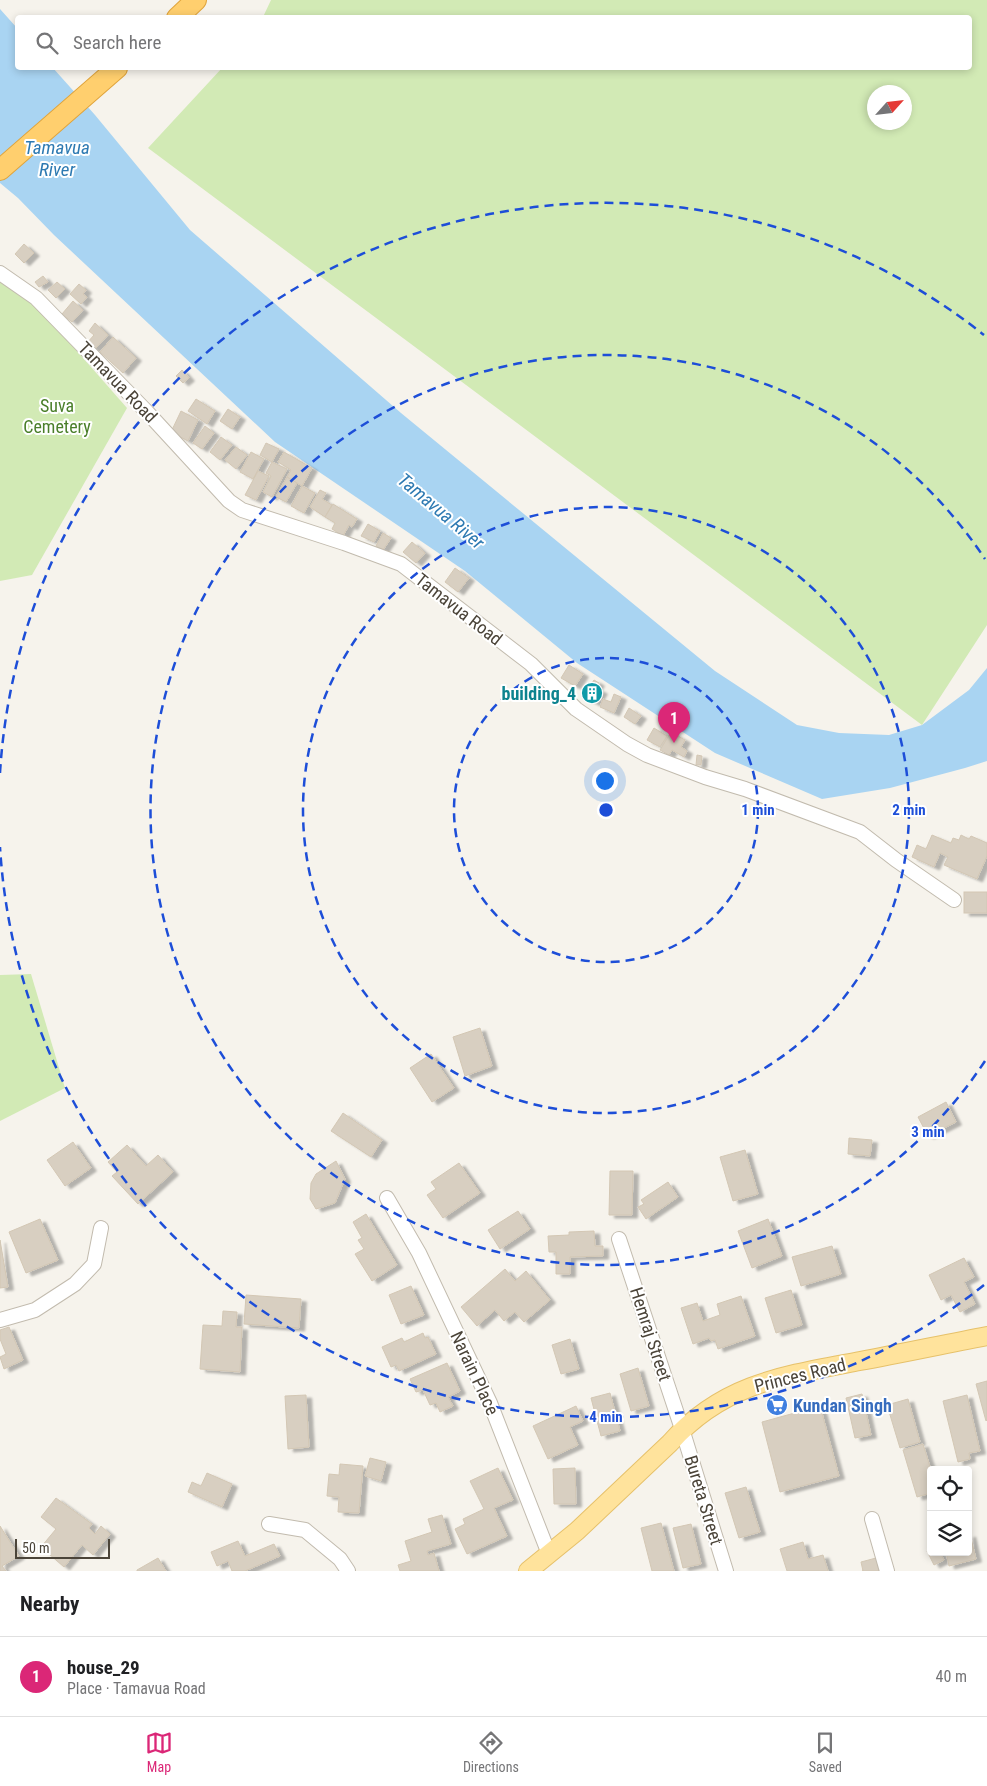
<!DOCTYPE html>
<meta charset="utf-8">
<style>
body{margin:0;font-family:"Roboto Condensed",sans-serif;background:#f6f6f6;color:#202124}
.controls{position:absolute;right:15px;bottom:15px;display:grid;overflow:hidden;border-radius:5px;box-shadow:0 2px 8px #0003}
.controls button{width:45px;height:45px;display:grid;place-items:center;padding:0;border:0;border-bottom:1px solid #e0e0e0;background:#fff;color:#202124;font:25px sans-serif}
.compass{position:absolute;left:867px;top:85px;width:45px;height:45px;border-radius:50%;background:#fff;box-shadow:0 2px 8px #0003;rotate:63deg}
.scale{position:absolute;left:15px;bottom:12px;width:95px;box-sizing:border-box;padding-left:5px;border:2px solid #4b4439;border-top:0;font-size:14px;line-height:18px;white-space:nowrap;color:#4b4439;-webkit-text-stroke:4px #fff;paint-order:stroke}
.you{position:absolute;left:604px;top:780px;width:18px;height:18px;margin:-12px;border:4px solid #fff;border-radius:50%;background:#1a73e8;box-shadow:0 0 0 8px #1a73e833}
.badge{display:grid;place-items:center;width:32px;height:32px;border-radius:50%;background:#db2777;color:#fff;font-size:16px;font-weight:700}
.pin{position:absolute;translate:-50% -41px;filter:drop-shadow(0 1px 2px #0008)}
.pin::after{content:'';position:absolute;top:26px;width:18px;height:15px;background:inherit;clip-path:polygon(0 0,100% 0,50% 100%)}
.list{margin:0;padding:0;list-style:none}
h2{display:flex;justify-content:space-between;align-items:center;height:65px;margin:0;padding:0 20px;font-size:21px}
h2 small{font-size:16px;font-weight:400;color:#757577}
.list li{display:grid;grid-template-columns:32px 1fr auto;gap:15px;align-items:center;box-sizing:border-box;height:80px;padding:0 20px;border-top:1px solid #e0e0e0}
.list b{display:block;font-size:19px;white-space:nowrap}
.list p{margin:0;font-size:16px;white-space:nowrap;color:#757577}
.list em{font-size:16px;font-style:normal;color:#757577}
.icon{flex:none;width:28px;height:28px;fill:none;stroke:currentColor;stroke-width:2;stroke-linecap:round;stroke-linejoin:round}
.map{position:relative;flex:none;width:987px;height:1571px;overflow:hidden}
.search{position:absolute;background:#fff;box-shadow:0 2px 8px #0003;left:15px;right:15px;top:15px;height:55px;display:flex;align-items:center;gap:12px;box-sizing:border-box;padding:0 18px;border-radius:5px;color:#757577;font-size:19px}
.sheet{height:145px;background:#fff}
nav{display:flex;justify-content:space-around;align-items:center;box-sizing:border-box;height:70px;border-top:1px solid #e0e0e0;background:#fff;font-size:14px;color:#757577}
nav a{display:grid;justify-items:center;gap:2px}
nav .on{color:#db2777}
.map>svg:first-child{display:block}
</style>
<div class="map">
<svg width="987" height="1571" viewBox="0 0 987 1571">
<defs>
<filter id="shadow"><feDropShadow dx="5.5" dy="3" stdDeviation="1" flood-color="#0004"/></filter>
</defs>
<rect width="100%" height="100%" fill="#f6f3ec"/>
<!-- green -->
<g fill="#d2eab5" fill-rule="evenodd">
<path d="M271,0H987V625L922,725L148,148L222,68H970V18L263,17ZM874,92H904V122H874Z"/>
<polygon points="0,283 6,283 33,301 127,408 32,575 0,581"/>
<polygon points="31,974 65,1088 0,1121 0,975"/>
</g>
<!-- water -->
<polygon fill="#a9d4f2" points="0,9 17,28 18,68 53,68 95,115 190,230 401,413 715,671 797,725 839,733 889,735 922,725 969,690 987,668 987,761 965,768 890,788 822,799 715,753 577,663 465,571 275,442 54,235 18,198 0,183"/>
<!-- building -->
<g fill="#d8cfc1" stroke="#d3c7b4" filter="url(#shadow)">
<polygon points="24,244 34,253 24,263 15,254"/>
<polygon points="43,276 48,282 39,287 35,282"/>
<polygon points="57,282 65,289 56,298 48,290"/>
<polygon points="79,284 86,290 83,294 87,297 81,304 70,294"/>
<polygon points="73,301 83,310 72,322 62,314"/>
<polygon points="95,323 108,335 94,350 87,343 94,335 89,331"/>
<polygon points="113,337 136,358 123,373 100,352"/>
<polygon points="182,370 189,378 183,383 176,376"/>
<polygon points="196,399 215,411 207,424 188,411"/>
<polygon points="228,409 240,417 232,429 220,421"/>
<polygon points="181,411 198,420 188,441 171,432"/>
<polygon points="205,426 214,433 202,449 193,443"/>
<polygon points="221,437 232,445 220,460 210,452"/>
<polygon points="266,443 279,449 272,462 260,455"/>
<polygon points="236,447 247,455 236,469 225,460"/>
<polygon points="251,452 264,459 253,479 240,472"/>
<polygon points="284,452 312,468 302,486 287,477 291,470 278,462"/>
<polygon points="272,462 287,469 272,497 263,492 271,476 266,473"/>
<polygon points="258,471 269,476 256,500 245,495"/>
<polygon points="287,477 297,483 286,502 276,497"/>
<polygon points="302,486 315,493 304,513 291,506"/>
<polygon points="320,490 326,493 322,499 332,505 325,517 310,507"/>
<polygon points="333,504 357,519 352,527 349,525 343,536 332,529 335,523 325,517"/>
<polygon points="368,524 380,531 374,542 361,536"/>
<polygon points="383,533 391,538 383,550 376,546"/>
<polygon points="412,542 425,553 416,563 403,552"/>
<polygon points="455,568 469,578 458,592 445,582"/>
<polygon points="569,665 583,674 575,686 561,678"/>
<polygon points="594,680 599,683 596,688 602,691 595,703 582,696 588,685 590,686"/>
<polygon points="614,694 621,697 614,713 600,707 603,699 611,702"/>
<polygon points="629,708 641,716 635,724 624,717"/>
<polygon points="654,728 667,736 660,747 647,740"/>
<polygon points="671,732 685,740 681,747 687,751 684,757 672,750 669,755 660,750"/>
<polygon points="697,755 702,756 701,765 696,765"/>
<polygon points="932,835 951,843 953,838 959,840 961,835 969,839 971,836 987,843 987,856 977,879 944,865 948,857 940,853 934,867 912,857 917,845 926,849"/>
<rect x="964" y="892" width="23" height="21"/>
<polygon points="480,1028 492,1066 465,1076 453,1037"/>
<polygon points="431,1054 454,1088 432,1102 410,1068"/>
<polygon points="946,1102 956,1122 928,1136 918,1117"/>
<polygon points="343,1113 382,1140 371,1157 331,1131"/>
<polygon points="849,1138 872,1140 870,1156 848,1154"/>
<polygon points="73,1142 91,1168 65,1186 47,1160"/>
<polygon points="127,1145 146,1166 158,1155 173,1172 138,1204 112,1176 117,1172 108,1162"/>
<polygon points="745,1150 758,1194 733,1201 720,1157"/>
<polygon points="336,1161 345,1179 335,1203 316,1209 310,1199 311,1183 316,1174"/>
<polygon points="459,1163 480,1193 443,1218 427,1195 436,1189 431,1182"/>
<polygon points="610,1171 633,1171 632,1215 609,1215"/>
<polygon points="668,1182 678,1197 646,1219 638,1207 644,1204 641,1200"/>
<polygon points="518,1211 530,1229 500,1249 488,1230"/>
<polygon points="366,1214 397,1265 372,1281 355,1254 364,1249 358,1240 362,1238 353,1222"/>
<polygon points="40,1219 58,1260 26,1273 9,1232"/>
<polygon points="768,1219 782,1256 752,1268 738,1231"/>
<polygon points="594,1231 595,1246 603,1246 603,1256 570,1257 570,1274 556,1274 556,1252 549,1252 548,1236 569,1235 569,1232"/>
<polygon points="0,1240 8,1287 0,1288"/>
<polygon points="832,1246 841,1274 801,1286 792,1257"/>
<polygon points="964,1258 974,1277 964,1282 975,1304 960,1312 951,1295 941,1300 929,1275"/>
<polygon points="505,1269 515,1281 526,1271 550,1300 524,1322 515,1312 504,1321 495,1310 477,1326 461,1307"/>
<polygon points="411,1286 424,1315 401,1324 389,1295"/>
<polygon points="791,1290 802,1325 776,1333 765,1298"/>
<polygon points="246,1295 301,1299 299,1328 244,1324"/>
<polygon points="741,1296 755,1336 718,1349 715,1340 711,1341 709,1338 693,1344 681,1308 697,1303 703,1321 720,1315 717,1304"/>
<polygon points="223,1311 237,1312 236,1327 242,1327 240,1372 200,1369 203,1325 222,1326"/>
<polygon points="9,1327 23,1360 4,1369 0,1357 6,1354 0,1339 0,1330"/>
<polygon points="423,1333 425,1338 428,1337 436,1354 399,1371 396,1365 391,1367 382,1347 402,1338 404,1342"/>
<polygon points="570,1339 579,1369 561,1374 552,1345"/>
<polygon points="447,1363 460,1391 448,1397 453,1406 440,1412 436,1403 430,1405 423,1390 416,1392 410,1379"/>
<polygon points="638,1368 649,1406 631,1411 620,1374"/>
<polygon points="987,1381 987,1420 986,1421 976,1384"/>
<polygon points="610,1393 620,1431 601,1436 591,1398"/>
<polygon points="862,1394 871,1435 855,1438 846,1398"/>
<polygon points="306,1395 309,1447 288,1449 285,1396"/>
<polygon points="967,1395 980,1451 969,1453 970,1459 958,1462 943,1401"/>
<polygon points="908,1399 920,1442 900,1448 887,1405"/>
<polygon points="576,1406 583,1421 570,1427 578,1445 548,1459 533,1426"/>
<polygon points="820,1406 839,1476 780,1492 762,1422"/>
<polygon points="923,1444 931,1470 931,1493 917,1497 903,1450"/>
<polygon points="370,1458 386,1462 381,1481 365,1476"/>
<polygon points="340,1464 363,1466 359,1513 338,1512 339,1497 327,1496 329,1474 339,1475"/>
<polygon points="498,1468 513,1500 494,1508 507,1536 467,1554 455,1529 465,1524 463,1519 484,1509 470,1481"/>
<polygon points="575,1468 576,1504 554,1504 553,1469"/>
<polygon points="207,1473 232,1484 222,1507 188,1492 192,1482 201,1486"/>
<polygon points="746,1487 760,1532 739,1538 725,1493"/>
<polygon points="56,1498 92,1524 89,1528 95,1534 101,1526 110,1534 93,1555 82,1545 64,1567 41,1547 56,1529 41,1517"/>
<polygon points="442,1515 451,1544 427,1551 428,1555 434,1553 439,1571 400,1571 398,1565 411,1561 405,1541 432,1532 428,1519"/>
<polygon points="661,1523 674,1571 652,1571 641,1528"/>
<polygon points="691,1524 701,1564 683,1568 673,1528"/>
<polygon points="0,1526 19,1556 2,1566 6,1571 0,1571"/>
<polygon points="970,1534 976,1559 949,1566 946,1552 968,1552 968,1535"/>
<polygon points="238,1541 245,1556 274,1544 280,1556 245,1571 232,1571 228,1561 217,1566 211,1552"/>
<polygon points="803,1542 808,1559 823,1555 828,1571 787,1571 780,1549"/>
<polygon points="931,1549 931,1552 940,1552 944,1560 934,1565 927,1551"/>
<polygon points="158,1558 166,1571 137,1571 137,1570"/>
<polygon points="876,1558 879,1571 862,1571 863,1571 861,1562"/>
</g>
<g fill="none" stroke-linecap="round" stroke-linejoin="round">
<!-- minor casing -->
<g stroke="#c2bbae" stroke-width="16">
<g id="minor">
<polyline points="0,273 36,298 147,412 229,501 242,510 344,543 401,564 531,664 576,709 627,744 647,755 705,777 745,789 860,832 896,860 954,900"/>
<polyline points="387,1198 419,1253 490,1403 549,1554"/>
<polyline points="619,1239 682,1429 726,1571"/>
<polyline points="0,1320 35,1310 75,1284 94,1264 101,1228"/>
<polyline points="872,1519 887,1571"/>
<polyline points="269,1524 305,1530 340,1559 348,1571"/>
</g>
</g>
<!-- major casing -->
<g stroke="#e6c16a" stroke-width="20">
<path id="major" d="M528,1571L577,1531L670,1443C723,1383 786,1375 860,1361C903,1353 945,1344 987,1336"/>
</g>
<!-- highway casing -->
<g stroke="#e0a43c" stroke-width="22">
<g id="highway">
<polyline points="177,18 196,0"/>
<polyline points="0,170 117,68"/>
</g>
</g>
<!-- minor -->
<use href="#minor" stroke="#fff" stroke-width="14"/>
<!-- major -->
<use href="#major" stroke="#ffe39c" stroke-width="18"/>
<!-- highway -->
<use href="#highway" stroke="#ffcf6e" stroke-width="20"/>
</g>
<!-- distance rings -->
<g fill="none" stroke="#1d4ed8" stroke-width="2.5" stroke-dasharray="9 6">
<circle cx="606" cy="810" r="152"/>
<circle cx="606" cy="810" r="303"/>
<path d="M985 1061A455 455 0 1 1 985 559"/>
<path d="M984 1285A607 607 0 0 1 0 847M0 773A607 607 0 0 1 984 335"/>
</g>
<!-- icons -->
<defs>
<g id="building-disc" transform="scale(1.125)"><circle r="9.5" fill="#0f9aa8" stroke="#fff"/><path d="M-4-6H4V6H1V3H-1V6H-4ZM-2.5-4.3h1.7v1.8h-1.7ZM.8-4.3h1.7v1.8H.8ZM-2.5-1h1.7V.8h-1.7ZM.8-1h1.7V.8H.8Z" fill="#fff"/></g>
<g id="supermarket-disc" transform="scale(1.125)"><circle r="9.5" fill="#3f7fe0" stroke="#fff"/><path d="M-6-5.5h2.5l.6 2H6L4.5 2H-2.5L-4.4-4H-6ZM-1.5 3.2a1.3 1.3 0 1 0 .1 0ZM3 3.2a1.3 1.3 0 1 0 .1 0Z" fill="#fff"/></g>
</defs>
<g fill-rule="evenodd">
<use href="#building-disc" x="592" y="693"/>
<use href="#supermarket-disc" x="777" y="1405"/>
</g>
<g text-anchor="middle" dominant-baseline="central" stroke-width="4" stroke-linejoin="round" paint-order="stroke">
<!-- street labels -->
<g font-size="18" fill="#4b4439" stroke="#fff">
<text transform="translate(118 382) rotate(46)">Tamavua Road</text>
<text transform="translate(459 609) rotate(38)">Tamavua Road</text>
<text transform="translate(651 1334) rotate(72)">Hemraj Street</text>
<text transform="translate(475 1373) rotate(65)">Narain Place</text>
<text transform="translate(800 1375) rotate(-14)">Princes Road</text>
<text transform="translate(704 1500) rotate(73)">Bureta Street</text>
</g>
<!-- park labels -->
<g font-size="18" fill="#4a7f2a" stroke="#fff">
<text x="57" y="405">Suva<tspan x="57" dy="21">Cemetery</tspan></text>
</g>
<!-- culture labels -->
<g font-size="18" font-weight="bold" fill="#0d838f" stroke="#fff" text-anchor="end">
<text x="576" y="693">building_4</text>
</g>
<!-- shop labels -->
<g font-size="18" font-weight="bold" fill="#366cbe" stroke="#fff" text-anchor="start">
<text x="793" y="1405">Kundan Singh</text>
</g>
<!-- water labels -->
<g font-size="19" font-style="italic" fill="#2e7ab2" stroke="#fff">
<text x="57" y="147">Tamavua<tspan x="57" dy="22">River</tspan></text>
<text transform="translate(441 511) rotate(40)">Tamavua River</text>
</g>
</g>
<circle cx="606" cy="810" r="8" fill="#1d4ed8" stroke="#fff" stroke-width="2.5"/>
<g font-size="15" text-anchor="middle" font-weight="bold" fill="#1d4ed8" stroke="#fff" stroke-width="4" stroke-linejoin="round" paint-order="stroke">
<text x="758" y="815">1 min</text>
<text x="909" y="815">2 min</text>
<text x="928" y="1137">3 min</text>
<text x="606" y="1422">4 min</text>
</g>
</svg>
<div class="controls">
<button><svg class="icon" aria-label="locate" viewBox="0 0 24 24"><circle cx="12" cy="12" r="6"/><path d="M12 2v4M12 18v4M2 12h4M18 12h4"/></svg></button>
<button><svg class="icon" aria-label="layers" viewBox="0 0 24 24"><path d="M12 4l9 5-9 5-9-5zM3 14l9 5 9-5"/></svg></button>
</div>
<svg class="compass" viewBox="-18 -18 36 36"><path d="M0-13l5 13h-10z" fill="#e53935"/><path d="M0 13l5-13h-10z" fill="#757577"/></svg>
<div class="scale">50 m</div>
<div class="you"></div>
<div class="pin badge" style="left:674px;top:743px">1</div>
<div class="search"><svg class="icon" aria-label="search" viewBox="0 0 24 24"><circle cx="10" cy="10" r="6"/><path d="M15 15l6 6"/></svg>Search here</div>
</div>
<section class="sheet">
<h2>Nearby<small></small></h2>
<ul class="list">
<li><span class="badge">1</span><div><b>house_29</b><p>Place · Tamavua Road</p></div><em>40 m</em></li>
</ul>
</section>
<nav>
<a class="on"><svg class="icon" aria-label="map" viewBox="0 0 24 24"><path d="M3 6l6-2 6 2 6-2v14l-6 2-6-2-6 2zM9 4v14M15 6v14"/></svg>Map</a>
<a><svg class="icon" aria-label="directions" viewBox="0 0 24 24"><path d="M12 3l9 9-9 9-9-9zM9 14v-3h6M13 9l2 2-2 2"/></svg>Directions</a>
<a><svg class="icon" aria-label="saved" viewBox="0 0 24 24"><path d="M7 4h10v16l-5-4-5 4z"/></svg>Saved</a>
</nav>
